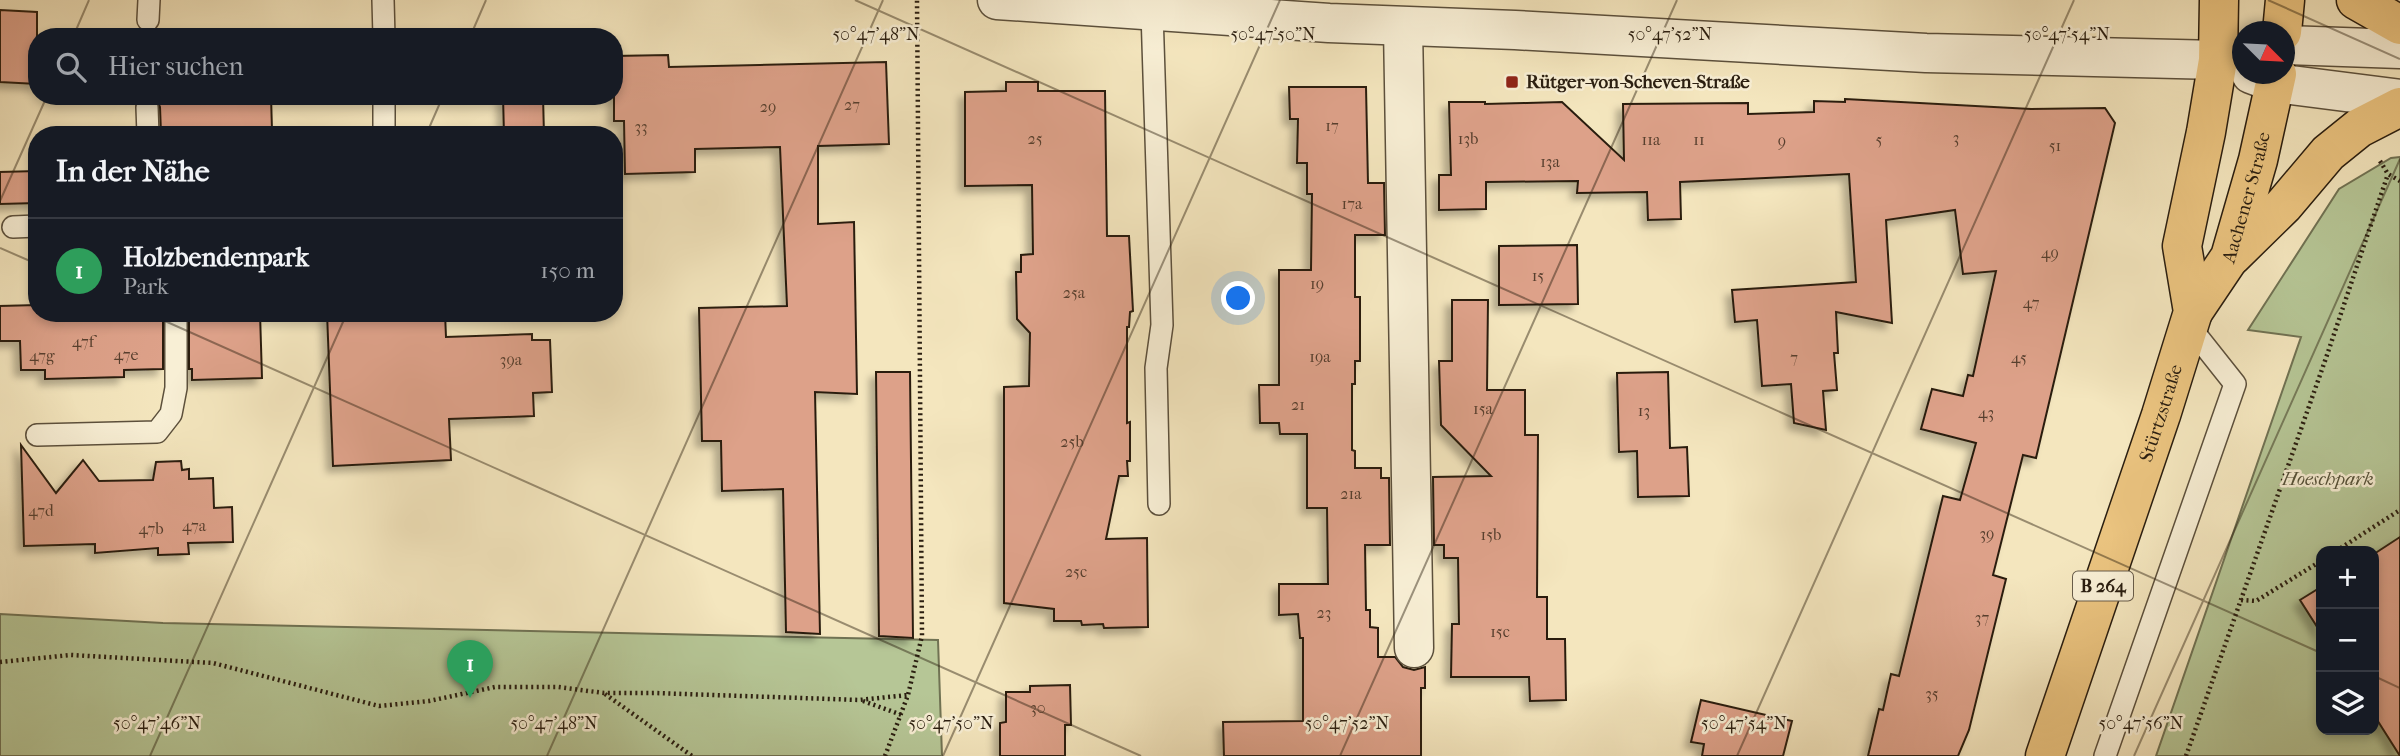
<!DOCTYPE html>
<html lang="de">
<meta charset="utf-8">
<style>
body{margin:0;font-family:"IM FELL French Canon",serif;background:#20242c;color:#f1f3f6}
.controls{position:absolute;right:21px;bottom:21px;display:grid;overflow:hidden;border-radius:14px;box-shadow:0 4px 10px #0003}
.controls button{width:63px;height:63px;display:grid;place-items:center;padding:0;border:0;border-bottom:2px solid #363941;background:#171b24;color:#f1f3f6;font:35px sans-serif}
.compass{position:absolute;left:2232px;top:21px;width:63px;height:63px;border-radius:50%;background:#171b24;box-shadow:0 4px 10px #0003;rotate:114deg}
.you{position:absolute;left:1239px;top:299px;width:24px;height:24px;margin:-18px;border:5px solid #fff;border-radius:50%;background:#1a73e8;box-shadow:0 0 0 10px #1a73e833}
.badge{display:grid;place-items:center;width:46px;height:46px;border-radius:50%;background:#b45309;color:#fff;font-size:23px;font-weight:700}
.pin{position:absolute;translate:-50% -58px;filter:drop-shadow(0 2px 4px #0008)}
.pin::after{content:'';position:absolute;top:37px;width:24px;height:21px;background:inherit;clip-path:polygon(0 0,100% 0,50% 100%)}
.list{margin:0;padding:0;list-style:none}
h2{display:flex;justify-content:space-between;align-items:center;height:91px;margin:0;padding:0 28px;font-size:30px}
h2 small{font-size:23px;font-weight:400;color:#9ea1a6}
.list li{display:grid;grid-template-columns:46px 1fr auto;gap:21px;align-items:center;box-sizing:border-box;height:105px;padding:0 28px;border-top:2px solid #363941}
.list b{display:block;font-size:26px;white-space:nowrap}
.list p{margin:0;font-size:23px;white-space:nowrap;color:#9ea1a6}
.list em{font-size:23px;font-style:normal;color:#9ea1a6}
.icon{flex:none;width:38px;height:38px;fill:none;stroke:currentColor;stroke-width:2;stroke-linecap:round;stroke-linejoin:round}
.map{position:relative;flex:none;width:2400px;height:756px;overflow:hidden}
.search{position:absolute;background:#171b24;box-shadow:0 4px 10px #0003;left:28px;top:28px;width:595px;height:77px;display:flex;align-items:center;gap:18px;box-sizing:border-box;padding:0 24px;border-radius:28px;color:#9ea1a6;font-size:26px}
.panel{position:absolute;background:#171b24;box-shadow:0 4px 10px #0003;left:28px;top:126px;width:595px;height:196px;border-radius:28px}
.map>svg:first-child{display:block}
</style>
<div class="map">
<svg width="2400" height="756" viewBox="0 0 2400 756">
<defs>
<filter id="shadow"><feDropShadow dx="-6" dy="6" stdDeviation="3.5" flood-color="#0004"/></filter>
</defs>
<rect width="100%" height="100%" fill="#f4e6be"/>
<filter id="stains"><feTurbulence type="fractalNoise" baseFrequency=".00286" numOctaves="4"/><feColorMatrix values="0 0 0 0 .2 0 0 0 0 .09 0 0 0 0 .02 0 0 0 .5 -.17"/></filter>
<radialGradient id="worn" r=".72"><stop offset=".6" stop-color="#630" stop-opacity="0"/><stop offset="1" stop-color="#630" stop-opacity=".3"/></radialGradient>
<!-- green -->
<g fill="#b6c696" stroke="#707253" stroke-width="2" fill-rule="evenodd">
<path d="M2400,157V756H2156L2301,337L2248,330L2339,189L2391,158ZM2321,551H2374V730H2321Z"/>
<polygon points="0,614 163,623 938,640 942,756 0,756"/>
</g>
<!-- building -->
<g fill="#dda189" stroke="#2a1e10" stroke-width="2" filter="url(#shadow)">
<polygon points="0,10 37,12 37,84 0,82"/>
<polygon points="668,55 669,67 886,62 889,144 818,146 818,224 854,222 857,394 815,392 820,634 786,632 783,489 722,491 721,441 702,441 699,308 787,306 780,147 695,149 695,172 625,174 624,121 614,121 614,56"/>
<polygon points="1006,82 1038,82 1038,91 1105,91 1107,236 1129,236 1133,311 1130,312 1129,327 1127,327 1127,423 1130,422 1130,461 1127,461 1128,476 1119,476 1106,539 1147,538 1148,627 1104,628 1103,624 1082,625 1081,621 1054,621 1054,609 1004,603 1004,387 1029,386 1030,333 1017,319 1016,272 1021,272 1021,255 1033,254 1032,185 965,186 965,92 1006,91"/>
<polygon points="1289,87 1366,87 1368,183 1384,183 1385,235 1355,235 1355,297 1360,297 1360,361 1355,361 1355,384 1352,384 1352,450 1355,451 1355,468 1381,468 1381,478 1389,478 1390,545 1365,545 1366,610 1370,610 1370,627 1378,628 1378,657 1395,657 1403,667 1414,670 1425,667 1425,688 1421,688 1421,756 1224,756 1223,722 1303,721 1303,638 1300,638 1298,614 1279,615 1279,584 1328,584 1327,508 1307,508 1307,434 1280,434 1279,423 1260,423 1259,385 1279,385 1279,270 1311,270 1312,194 1307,194 1307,163 1297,163 1298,119 1290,119"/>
<polygon points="155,96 271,96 272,130 161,133 160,107"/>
<polygon points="503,96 543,96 544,135 504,135"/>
<polygon points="1845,99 2031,109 2105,108 2115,123 2036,458 2023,455 1993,575 2006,579 1969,730 1958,756 1868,756 1879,709 1883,710 1891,674 1899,676 1943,496 1960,500 1976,443 1921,429 1932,389 1963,396 1968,375 1973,376 1996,271 1963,274 1955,210 1886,220 1892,323 1836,312 1838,353 1834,353 1837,390 1823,391 1826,430 1794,423 1791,384 1762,386 1757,320 1735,322 1732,290 1856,282 1849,174 1680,182 1681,219 1648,220 1647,192 1577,193 1578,181 1486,182 1486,209 1439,210 1439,175 1451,175 1449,102 1485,102 1485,104 1562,102 1624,160 1623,104 1748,103 1748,114 1814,112 1814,101 1845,102"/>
<polygon points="37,171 37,203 0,204 0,172"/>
<polygon points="1577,245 1578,304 1499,305 1499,246"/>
<polygon points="1452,300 1488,300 1487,390 1525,390 1525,435 1538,435 1537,597 1547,597 1547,639 1565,639 1566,700 1530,701 1529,677 1451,677 1452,624 1459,624 1458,558 1444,558 1444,545 1434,545 1433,477 1491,476 1441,425 1439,361 1452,361"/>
<polygon points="37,305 37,313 163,313 163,369 124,370 124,377 45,379 45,370 21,370 20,341 0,341 0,306"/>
<polygon points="189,313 260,313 262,378 192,380 192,369 189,369"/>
<polygon points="327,313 445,313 446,337 532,334 532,340 550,340 552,392 533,393 534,416 449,419 451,460 333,466"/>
<polygon points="876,372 910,372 913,638 879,636"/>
<polygon points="1668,372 1670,448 1687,447 1689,496 1638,497 1637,451 1619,452 1617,373"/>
<polygon points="21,445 56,493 83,460 99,481 153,480 156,462 181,461 182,470 189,469 189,479 213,478 214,508 232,507 233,542 188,543 189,554 158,555 158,548 95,553 95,544 24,546"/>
<polygon points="2400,537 2400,756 2374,715 2374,554"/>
<polygon points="2321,587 2321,633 2300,600"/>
<polygon points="1070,685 1071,725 1065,725 1065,756 1000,756 1000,723 1006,722 1006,692 1030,692 1030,686"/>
<polygon points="1701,700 1792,721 1783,756 1702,756 1704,744 1691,742"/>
</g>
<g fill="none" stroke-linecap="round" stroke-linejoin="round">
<!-- service casing -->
<g stroke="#5c503c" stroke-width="24">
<g id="service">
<polyline points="383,0 384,37"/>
<polyline points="1152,12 1162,325 1156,368 1159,504"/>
<polyline points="148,20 149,0"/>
<polyline points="384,96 384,135"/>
<polyline points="147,107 148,135"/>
<polyline points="13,227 37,226"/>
<polyline points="37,435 157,432 171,414 176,388 176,313"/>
<polyline points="2105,756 2235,384 2189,326"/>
</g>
</g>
<!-- minor casing -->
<g stroke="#5c503c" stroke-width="41">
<polyline id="minor" points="1403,27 1414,648"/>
</g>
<!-- tertiary casing -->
<g stroke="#5c503c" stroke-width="41">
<g id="tertiary">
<polyline points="997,0 1329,23 1515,30 1926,53 2218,60 2242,54"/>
<polyline points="2284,45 2400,49"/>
<polyline points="2251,74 2275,83 2400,99"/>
</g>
</g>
<!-- primary casing -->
<g stroke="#2a1e10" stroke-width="41">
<g id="primary">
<polyline points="2356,0 2400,25"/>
<polyline points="2282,32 2285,0"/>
<polyline points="2232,256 2284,205 2328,153 2359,128 2400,107"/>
<path id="s1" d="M2193,312L2230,257L2258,160L2277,74"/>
<path id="s2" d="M2045,756L2161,415L2193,312L2182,246L2206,132L2218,60L2219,0"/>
</g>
</g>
<!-- path -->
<g stroke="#2a1e10" stroke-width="4.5" stroke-dasharray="2 3.5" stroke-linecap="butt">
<polyline points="2380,161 2388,174 2400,181"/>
<polyline points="2336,551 2400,510"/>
<polyline points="2241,600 2256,601 2321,561"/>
<polyline points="0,662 71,655 213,663 379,706 429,701 495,687 558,687 604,693 655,693 859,700 908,695"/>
<polyline points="605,694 692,756"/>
<polyline points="863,701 902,715"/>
<polyline points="885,756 908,695 922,636 917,0"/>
<polyline points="2186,756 2326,358 2388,174"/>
</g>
<!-- service -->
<use href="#service" stroke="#f8efd5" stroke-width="21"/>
<!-- minor -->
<use href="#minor" stroke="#f8efd5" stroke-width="38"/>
<!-- tertiary -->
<use href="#tertiary" stroke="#f8efd5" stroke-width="38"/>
<!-- primary -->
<use href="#primary" stroke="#eac37f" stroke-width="38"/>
</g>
<!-- ticks -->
<path fill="none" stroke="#2a1e10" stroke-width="2" stroke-opacity="0.45" d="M855,0L2321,653M2268,0L2400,59M73,37L89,0M470,37L486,0M426,135L443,96M0,201L47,96M0,248L37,264M147,313L1141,756M2374,676L2400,688M150,756L347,313M547,756L883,0M943,756L1280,0M1340,756L1677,0M1737,756L2074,0M2134,756L2400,159"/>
<!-- markers -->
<rect fill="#8f2418" stroke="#f8efd5" stroke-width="2.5" x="1505" y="75" width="14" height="14" rx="3.5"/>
<g text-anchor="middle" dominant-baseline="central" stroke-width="5" stroke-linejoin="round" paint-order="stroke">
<!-- number labels -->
<g font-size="16" fill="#573f2e">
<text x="852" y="104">27</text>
<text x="768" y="106">29</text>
<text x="1332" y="125">17</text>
<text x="641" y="126">33</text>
<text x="1956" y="137">3</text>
<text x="1035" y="138">25</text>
<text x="1468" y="138">13b</text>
<text x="1651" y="139">11a</text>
<text x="1699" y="139">11</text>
<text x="1879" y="139">5</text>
<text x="1782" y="140">9</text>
<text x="2055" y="145">51</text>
<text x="1550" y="161">13a</text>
<text x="1352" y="203">17a</text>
<text x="2050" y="252">49</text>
<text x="1538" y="275">15</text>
<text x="1317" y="283">19</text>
<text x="1074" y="292">25a</text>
<text x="2031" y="302">47</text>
<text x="83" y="341">47f</text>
<text x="126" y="354">47e</text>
<text x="42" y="355">47g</text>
<text x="1320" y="356">19a</text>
<text x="1794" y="357">7</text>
<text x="2019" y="357">45</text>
<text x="511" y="359">39a</text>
<text x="1298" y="404">21</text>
<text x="1483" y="408">15a</text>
<text x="1644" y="410">13</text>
<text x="1986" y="412">43</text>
<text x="1072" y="441">25b</text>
<text x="1351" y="493">21a</text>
<text x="41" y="510">47d</text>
<text x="194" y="525">47a</text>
<text x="151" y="528">47b</text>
<text x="1987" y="533">39</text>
<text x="1491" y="534">15b</text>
<text x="1076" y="571">25c</text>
<text x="1324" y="612">23</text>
<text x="1982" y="617">37</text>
<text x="1500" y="631">15c</text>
<text x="1932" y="693">35</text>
<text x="1038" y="707">30</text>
</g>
<!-- shield labels -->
<rect fill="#f8efd5" stroke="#685d4b" stroke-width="2" x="2073" y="571.5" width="60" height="29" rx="5"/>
<g font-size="18" font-weight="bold" fill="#2a1e10">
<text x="2103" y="586">B 264</text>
</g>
<!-- poi labels -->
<g font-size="19" font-weight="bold" fill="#2a1e10" stroke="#f8efd5" text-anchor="start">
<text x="1526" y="82">Rütger-von-Scheven-Straße</text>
</g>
<!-- street labels -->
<g font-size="19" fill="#2a1e10" stroke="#f8efd5">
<text stroke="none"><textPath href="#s1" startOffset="128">Aachener Straße</textPath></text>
<text stroke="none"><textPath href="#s2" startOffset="362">Stürtzstraße</textPath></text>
</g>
<!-- park labels -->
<g font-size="19" font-style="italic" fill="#545038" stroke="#f8efd5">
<text x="2328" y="479">Hoeschpark</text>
</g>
</g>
<g font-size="18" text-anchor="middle" fill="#2a1e10" stroke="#f8efd5" stroke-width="5" stroke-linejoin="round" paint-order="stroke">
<text x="876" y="40">50°47'48"N</text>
<text x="1273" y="40">50°47'50"N</text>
<text x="1670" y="40">50°47'52"N</text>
<text x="2067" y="40">50°47'54"N</text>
<text x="157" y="729">50°47'46"N</text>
<text x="554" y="729">50°47'48"N</text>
<text x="951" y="729">50°47'50"N</text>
<text x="1347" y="729">50°47'52"N</text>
<text x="1744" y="729">50°47'54"N</text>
<text x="2141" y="729">50°47'56"N</text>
</g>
<rect width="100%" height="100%" filter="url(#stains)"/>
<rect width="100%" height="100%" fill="url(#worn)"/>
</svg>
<div class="controls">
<button>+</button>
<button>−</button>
<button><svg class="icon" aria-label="layers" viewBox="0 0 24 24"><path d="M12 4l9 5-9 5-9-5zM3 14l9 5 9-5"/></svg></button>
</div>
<svg class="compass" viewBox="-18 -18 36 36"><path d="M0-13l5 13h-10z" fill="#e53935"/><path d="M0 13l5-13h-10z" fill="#9ea1a6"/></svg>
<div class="you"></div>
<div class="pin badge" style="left:470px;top:698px;background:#2e9e5b">1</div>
<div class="search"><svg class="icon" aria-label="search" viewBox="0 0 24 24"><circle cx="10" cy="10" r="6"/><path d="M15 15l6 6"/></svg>Hier suchen</div>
<section class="panel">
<h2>In der Nähe<small></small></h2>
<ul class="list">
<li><span class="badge" style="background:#2e9e5b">1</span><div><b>Holzbendenpark</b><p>Park</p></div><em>150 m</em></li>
</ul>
</section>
</div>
